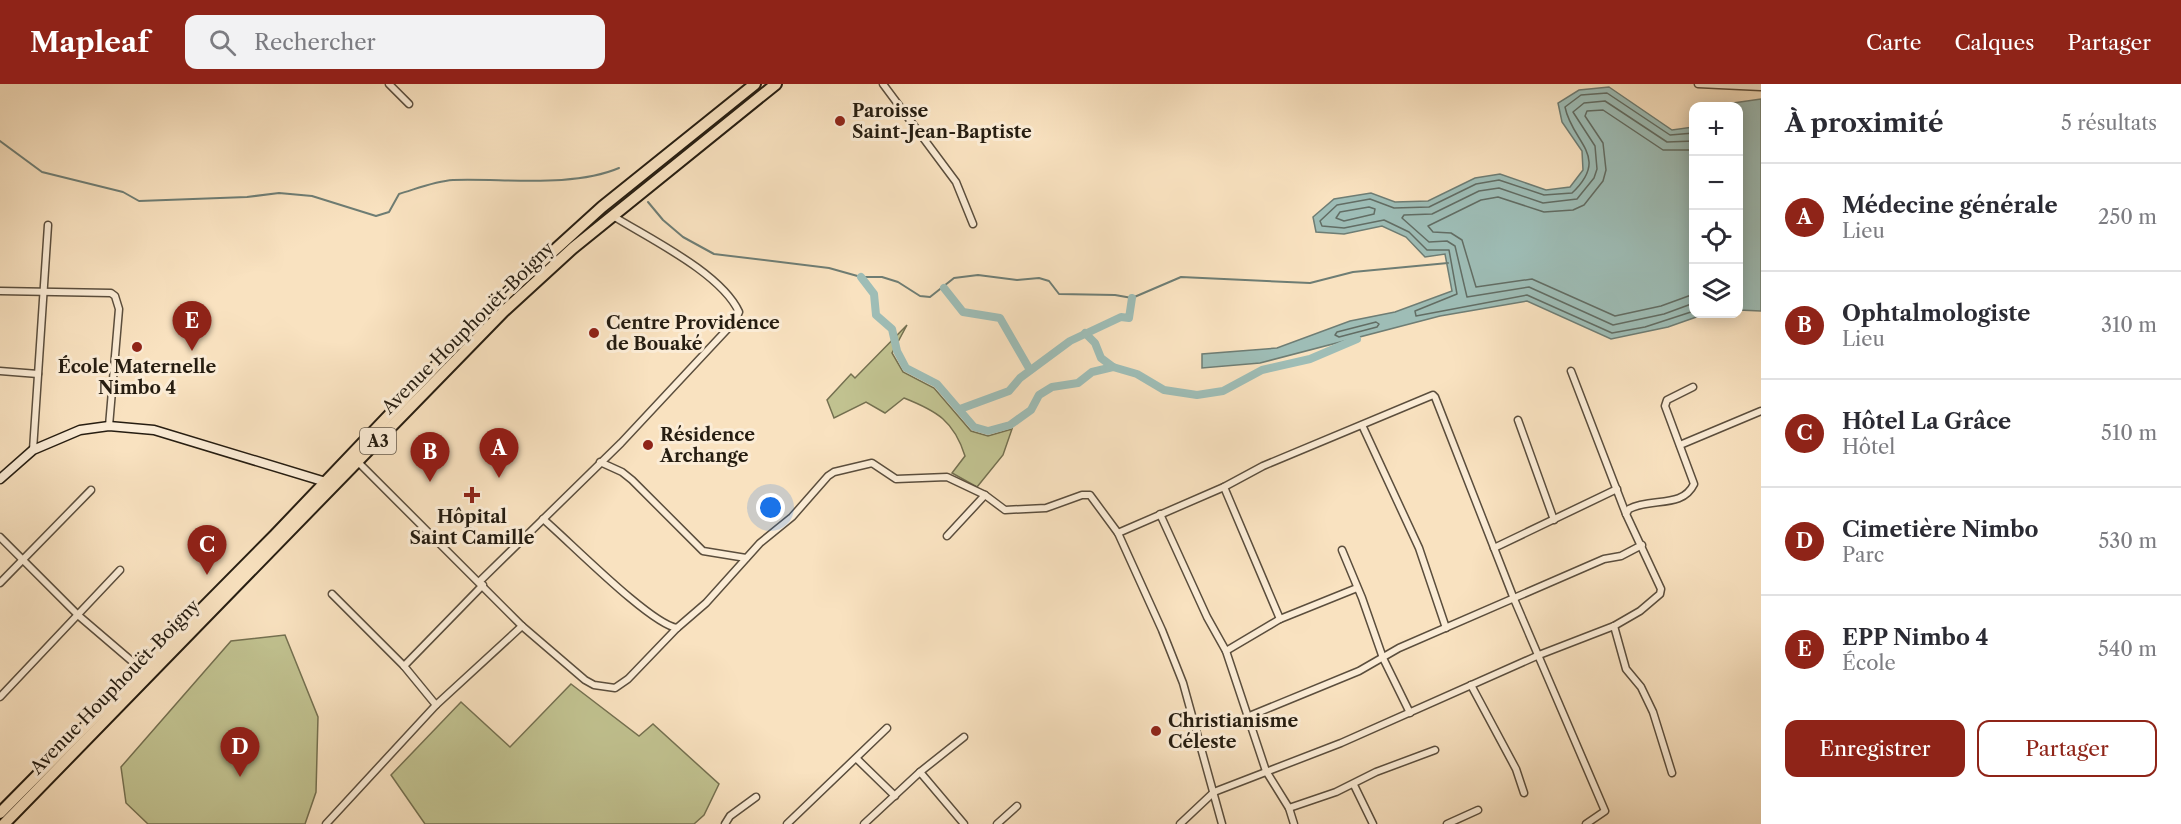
<!DOCTYPE html>
<html lang="fr">
<meta charset="utf-8">
<style>
body{margin:0;font-family:"Libre Caslon Text",serif;background:#f2f2f3;color:#2b2b33}
.controls{position:absolute;right:18px;top:18px;display:grid;overflow:hidden;border-radius:12px;box-shadow:0 3px 15px #0003}
.controls button{width:54px;height:54px;display:grid;place-items:center;padding:0;border:0;border-bottom:2px solid #e1e1e2;background:#fff;color:#2b2b33;font:30px sans-serif}
.you{position:absolute;left:771px;top:424px;width:21px;height:21px;margin:-15px;border:4px solid #fff;border-radius:50%;background:#1a73e8;box-shadow:0 0 0 9px #1a73e833}
.badge{display:grid;place-items:center;width:39px;height:39px;border-radius:50%;background:#8f2418;color:#fff;font-size:20px;font-weight:700}
.pin{position:absolute;translate:-50% -50px;filter:drop-shadow(0 2px 3px #0008)}
.pin::after{content:'';position:absolute;top:32px;width:21px;height:18px;background:inherit;clip-path:polygon(0 0,100% 0,50% 100%)}
.list{margin:0;padding:0;list-style:none}
h2{display:flex;justify-content:space-between;align-items:center;height:78px;margin:0;padding:0 24px;font-size:26px}
h2 small{font-size:20px;font-weight:400;color:#7c7c81}
.list li{display:grid;grid-template-columns:39px 1fr auto;gap:18px;align-items:center;box-sizing:border-box;height:108px;padding:0 24px;border-top:2px solid #e1e1e2}
.list b{display:block;font-size:22px;white-space:nowrap}
.list p{margin:0;font-size:20px;white-space:nowrap;color:#7c7c81}
.list em{font-size:20px;font-style:normal;color:#7c7c81}
.actions{display:flex;gap:12px;padding:18px 24px}
.actions a{flex:1;padding:14px 0;border:2px solid #8f2418;border-radius:12px;text-align:center;font-size:21px;color:#8f2418}
.actions .main{background:#8f2418;color:#fff}
.icon{flex:none;width:33px;height:33px;fill:none;stroke:currentColor;stroke-width:2;stroke-linecap:round;stroke-linejoin:round}
.map{position:relative;flex:none;width:1761px;height:740px;overflow:hidden}
header{display:flex;align-items:center;gap:36px;box-sizing:border-box;height:84px;padding:0 30px;background:#8f2418;color:#fff}
header strong{font-size:28px}
nav{display:flex;gap:33px;margin-inline-start:auto;font-size:21px}
.search{width:420px;height:54px;background:#f2f2f3;display:flex;align-items:center;gap:15px;box-sizing:border-box;padding:0 21px;border-radius:12px;color:#7c7c81;font-size:22px}
main{display:flex}
aside{flex:1;background:#fff}
.map>svg:first-child{display:block}
</style>
<header>
<strong>Mapleaf</strong>
<div class="search"><svg class="icon" aria-label="search" viewBox="0 0 24 24"><circle cx="10" cy="10" r="6"/><path d="M15 15l6 6"/></svg>Rechercher</div>
<nav><a>Carte</a><a>Calques</a><a>Partager</a></nav>
</header>
<main>
<div class="map">
<svg width="1761" height="740" viewBox="0 0 1761 740">
<rect width="100%" height="100%" fill="#f9e2c0"/>
<filter id="stains"><feTurbulence type="fractalNoise" baseFrequency=".00333" numOctaves="4"/><feColorMatrix values="0 0 0 0 .2 0 0 0 0 .09 0 0 0 0 .02 0 0 0 .5 -.17"/></filter>
<radialGradient id="worn" r=".72"><stop offset=".6" stop-color="#630" stop-opacity="0"/><stop offset="1" stop-color="#630" stop-opacity=".3"/></radialGradient>
<!-- green -->
<g fill="#c1c290" stroke="#747050" stroke-width="1.5">
<path d="M907,241L892,269L903,288L934,304L971,347L988,352L1012,345L1003,371L977,403L952,389L965,372C954,337 937,327 904,314L885,329L866,318L834,334L827,316L851,290L855,294Z"/>
<polygon points="285,551 318,633 316,708 305,740 148,740 126,719 121,683 231,557"/>
<polygon points="571,600 639,652 653,640 719,700 704,731 694,740 425,740 391,691 461,618 510,663"/>
</g>
<!-- water -->
<g fill="#9ebdb6" stroke="#6e7d74" stroke-width="1.5">
<polygon points="1609,3 1672,46 1693,43 1694,230 1705,230 1668,243 1611,255 1527,217 1440,232 1260,279 1202,284 1202,270 1277,264 1350,237 1395,228 1452,207 1445,170 1425,173 1406,153 1382,142 1344,150 1316,148 1313,133 1334,115 1371,109 1395,118 1428,117 1475,94 1500,90 1546,106 1570,103 1583,86 1582,67 1562,38 1558,19 1579,6"/>
<polygon points="1761,15 1761,227 1739,226 1738,22 1712,22"/>
</g>
<g fill="none" stroke-linecap="round" stroke-linejoin="round">
<!-- shore -->
<g stroke="#626d64" stroke-width="1.5">
<path d="M1694,49L1670,51L1607,9L1581,11L1565,23C1572,59 1611,72 1572,109L1544,111L1499,96L1476,100L1429,123L1394,124L1370,115L1337,121L1320,137L1322,142L1344,144L1384,136L1409,148L1427,166H1449L1457,210L1415,227L1416,232L1527,211L1612,249L1645,243L1694,227"/>
<polyline points="1694,57 1667,58 1605,17 1584,19 1573,28 1595,62 1597,85 1594,94 1577,115 1543,119 1499,104 1479,107 1432,130 1404,131 1402,134 1429,158 1447,157 1455,162 1467,213 1529,203 1613,241 1664,230 1694,219"/>
<polyline points="1694,66 1663,66 1603,26 1587,27 1585,32 1603,59 1606,86 1603,97 1584,121 1573,126 1544,128 1498,113 1481,116 1428,142 1433,148 1451,149 1462,156 1476,203 1532,195 1615,232 1661,222 1694,210"/>
<polygon points="1369,123 1375,125 1374,130 1344,137 1336,134 1340,128"/>
<polygon points="1376,238 1379,240 1377,243 1339,253 1335,251 1337,248"/>
</g>
<!-- stream -->
<g stroke="#6e7d74" stroke-width="2">
<path d="M0,57L42,88L123,108L139,117L247,113L279,109L312,112L376,132L389,128L399,110C416,105 435,97 453,96C503,94 572,104 619,84"/>
<polyline points="648,118 663,136 683,153 714,170 829,184 861,193 882,193 898,198 920,212 930,213 954,194 978,191 1017,196 1039,194 1049,197 1059,210 1115,211 1132,214 1181,193 1310,199 1353,188 1448,179"/>
</g>
<!-- canal -->
<g stroke="#9ebdb6" stroke-width="8">
<polyline points="861,193 874,210 876,231 892,245 897,267 906,284 937,300 974,343 988,347 1010,341 1031,326 1039,311 1052,303 1078,299 1092,288 1113,283"/>
<polyline points="944,204 963,228 1000,234 1030,286"/>
<polyline points="1085,249 1095,259 1101,274 1113,283 1137,290 1164,306 1197,311 1223,307 1262,286 1310,275 1357,255"/>
<polyline points="960,325 1009,307 1020,294 1070,257 1121,233 1129,234 1132,214"/>
</g>
<!-- street casing -->
<g stroke="#5b4e3d" stroke-width="9">
<g id="street">
<polyline points="389,0 409,20"/>
<polyline points="883,0 956,98 973,140"/>
<polyline points="1698,0 1761,3"/>
<polyline points="0,207 111,209 115,212 119,225 109,342"/>
<polyline points="0,287 38,290"/>
<polyline points="1518,336 1554,436"/>
<polyline points="1362,341 1419,464 1446,544"/>
<polyline points="1680,361 1761,327"/>
<polyline points="33,366 48,141"/>
<polyline points="358,378 522,542 585,596 594,601 615,604 628,595 677,544 706,519 760,459 792,433 828,392 834,388 872,379 896,395 947,393 985,411 1005,426 1046,424 1082,411 1090,411 1118,449 1162,546 1183,599 1222,740"/>
<polyline points="600,378 622,388 632,396 703,467 746,474"/>
<polyline points="1224,403 1280,535"/>
<polyline points="1160,430 1207,533 1226,567 1266,687 1289,724 1294,740"/>
<path d="M1626,430L1629,425C1652,413 1682,425 1694,400L1665,322L1667,316L1693,303"/>
<path d="M543,435C569,457 650,540 677,544"/>
<polyline points="1118,449 1224,403 1263,382 1433,311 1435,313 1514,515 1605,727 1586,740"/>
<polyline points="947,452 985,411"/>
<polyline points="0,453 79,532 141,585"/>
<polyline points="1494,464 1617,405"/>
<polyline points="1342,466 1362,514 1383,574 1410,629"/>
<path d="M480,497L621,359L735,237L739,228C721,189 650,155 613,132"/>
<polyline points="0,499 91,406"/>
<polyline points="332,510 404,582 436,621"/>
<polyline points="1614,542 1626,585 1641,603 1653,628 1672,689"/>
<polyline points="1226,567 1280,535 1357,504"/>
<polyline points="404,582 483,501"/>
<polyline points="1471,601 1516,685 1524,709"/>
<polyline points="0,613 120,486"/>
<polyline points="1247,633 1359,587 1399,564 1604,475 1621,472 1642,461"/>
<polyline points="857,675 895,712"/>
<polyline points="920,688 964,740"/>
<polyline points="1354,701 1373,740"/>
<polyline points="1289,724 1336,708 1376,688 1435,666"/>
<polyline points="326,740 436,621 522,542"/>
<polyline points="725,740 730,732 756,713"/>
<polyline points="787,740 887,644"/>
<polyline points="864,740 920,688 964,653"/>
<polyline points="997,740 1017,722"/>
<polyline points="1180,740 1214,708 1341,659 1539,571 1614,542 1640,527 1660,510 1661,505 1626,430 1571,287"/>
<polyline points="1447,740 1478,726"/>
</g>
</g>
<!-- secondary casing -->
<g stroke="#261d11" stroke-width="11">
<polyline id="secondary" points="0,395 33,366 80,346 109,342 154,346 329,399"/>
</g>
<!-- highway casing -->
<g stroke="#261d11" stroke-width="14">
<g id="highway">
<polyline points="0,729 275,451 494,221 602,123 755,0"/>
<polyline points="4,740 503,228 573,164 776,0"/>
</g>
</g>
<!-- street -->
<use href="#street" stroke="#fbecd6" stroke-width="6"/>
<!-- secondary -->
<use href="#secondary" stroke="#fbecd6" stroke-width="8"/>
<!-- highway -->
<use href="#highway" stroke="#f9e2c0" stroke-width="10"/>
</g>
<!-- markers -->
<g fill="#8f2418" stroke="#fbecd6" stroke-width="2">
<circle cx="840" cy="37" r="6"/>
<circle cx="594" cy="249" r="6"/>
<circle cx="137" cy="263" r="6"/>
<circle cx="648" cy="361" r="6"/>
<path d="M469 402h6v6h6v6h-6v6h-6v-6h-6v-6h6z"/>
<circle cx="1156" cy="647" r="6"/>
</g>
<g text-anchor="middle" dominant-baseline="central" stroke-width="6" stroke-linejoin="round" paint-order="stroke">
<!-- shield labels -->
<rect fill="#fbecd6" stroke="#665b4c" stroke-width="1.5" x="360" y="344" width="36" height="26" rx="4.5"/>
<g font-size="16" font-weight="bold" fill="#261d11">
<text x="378" y="357">A3</text>
</g>
<!-- poi labels -->
<g font-size="18" font-weight="bold" fill="#261d11" stroke="#fbecd6" text-anchor="start">
<text x="852" y="27">Paroisse<tspan x="852" dy="21">Saint-Jean-Baptiste</tspan></text>
<text x="606" y="239">Centre Providence<tspan x="606" dy="21">de Bouaké</tspan></text>
<text x="137" y="283" text-anchor="middle">École Maternelle<tspan x="137" dy="21">Nimbo 4</tspan></text>
<text x="660" y="351">Résidence<tspan x="660" dy="21">Archange</tspan></text>
<text x="472" y="433" text-anchor="middle">Hôpital<tspan x="472" dy="21">Saint Camille</tspan></text>
<text x="1168" y="637">Christianisme<tspan x="1168" dy="21">Céleste</tspan></text>
</g>
<!-- street labels -->
<g font-size="18" fill="#261d11" stroke="#fbecd6">
<text transform="translate(468 244) rotate(-45)">Avenue Houphouët-Boigny</text>
<text transform="translate(115 603) rotate(-46)">Avenue Houphouët-Boigny</text>
</g>
</g>
<rect width="100%" height="100%" filter="url(#stains)"/>
<rect width="100%" height="100%" fill="url(#worn)"/>
</svg>
<div class="controls">
<button>+</button>
<button>−</button>
<button><svg class="icon" aria-label="locate" viewBox="0 0 24 24"><circle cx="12" cy="12" r="6"/><path d="M12 2v4M12 18v4M2 12h4M18 12h4"/></svg></button>
<button><svg class="icon" aria-label="layers" viewBox="0 0 24 24"><path d="M12 4l9 5-9 5-9-5zM3 14l9 5 9-5"/></svg></button>
</div>
<div class="you"></div>
<div class="pin badge" style="left:499px;top:394px">A</div>
<div class="pin badge" style="left:430px;top:398px">B</div>
<div class="pin badge" style="left:207px;top:491px">C</div>
<div class="pin badge" style="left:240px;top:693px">D</div>
<div class="pin badge" style="left:192px;top:267px">E</div>
</div>
<aside>
<h2>À proximité<small>5 résultats</small></h2>
<ul class="list">
<li><span class="badge">A</span><div><b>Médecine générale</b><p>Lieu</p></div><em>250 m</em></li>
<li><span class="badge">B</span><div><b>Ophtalmologiste</b><p>Lieu</p></div><em>310 m</em></li>
<li><span class="badge">C</span><div><b>Hôtel La Grâce</b><p>Hôtel</p></div><em>510 m</em></li>
<li><span class="badge">D</span><div><b>Cimetière Nimbo</b><p>Parc</p></div><em>530 m</em></li>
<li><span class="badge">E</span><div><b>EPP Nimbo 4</b><p>École</p></div><em>540 m</em></li>
</ul>
<div class="actions"><a class="main">Enregistrer</a><a>Partager</a></div>
</aside>
</main>
